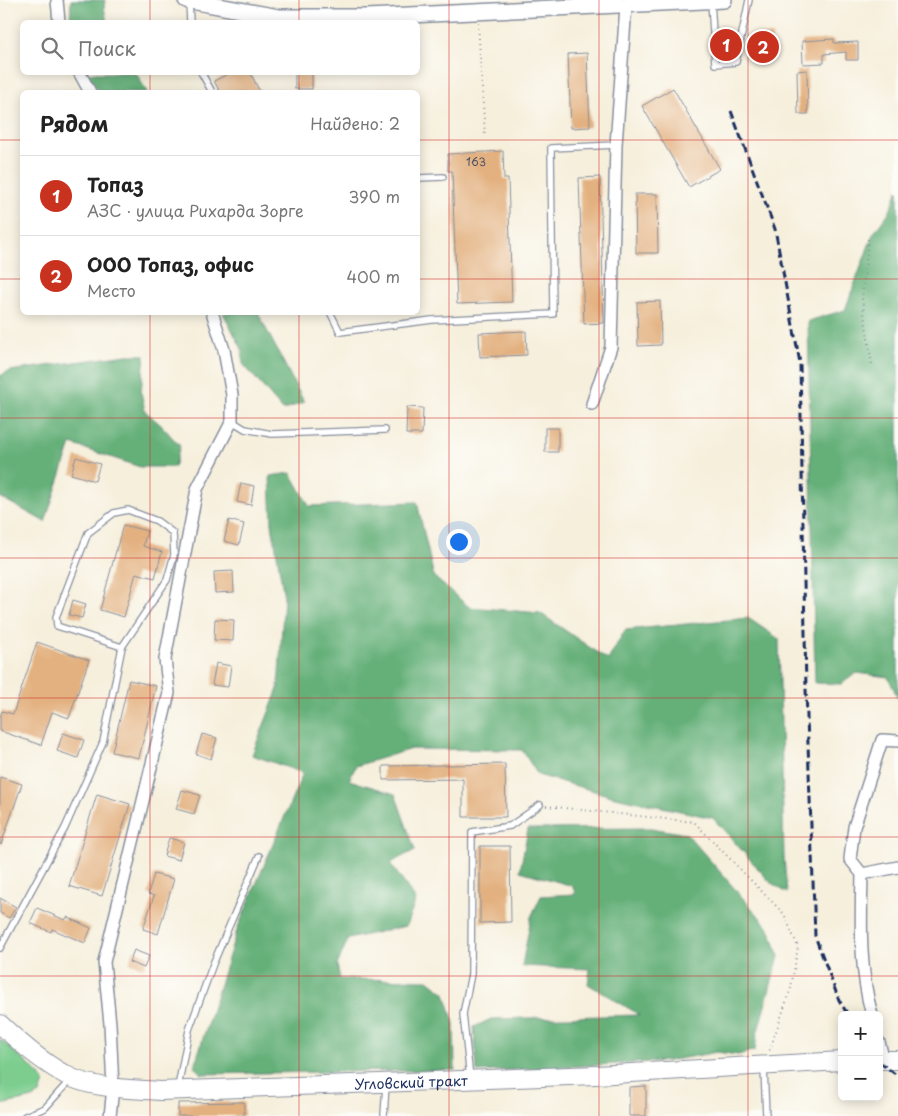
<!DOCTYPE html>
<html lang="ru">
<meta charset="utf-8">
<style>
body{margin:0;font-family:"Playpen Sans",sans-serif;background:#f2f2f2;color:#222}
.controls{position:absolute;right:15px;bottom:15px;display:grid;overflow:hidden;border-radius:8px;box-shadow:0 2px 12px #0003}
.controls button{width:45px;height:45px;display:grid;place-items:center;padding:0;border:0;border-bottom:1px solid #e0e0e0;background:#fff;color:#222;font:25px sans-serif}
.you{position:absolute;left:458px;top:541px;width:18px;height:18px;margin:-12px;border:4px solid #fff;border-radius:50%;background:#1a73e8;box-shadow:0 0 0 8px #1a73e833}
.badge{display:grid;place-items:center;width:32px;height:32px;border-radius:50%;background:#c8321e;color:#fff;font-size:16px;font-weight:700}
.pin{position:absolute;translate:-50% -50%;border:2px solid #fff;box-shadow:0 1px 5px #0006}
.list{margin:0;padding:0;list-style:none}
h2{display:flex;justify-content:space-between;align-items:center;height:65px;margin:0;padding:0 20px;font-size:21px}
h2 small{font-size:16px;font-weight:400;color:#767676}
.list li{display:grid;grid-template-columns:32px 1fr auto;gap:15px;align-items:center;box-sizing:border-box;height:80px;padding:0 20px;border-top:1px solid #e0e0e0}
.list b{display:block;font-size:19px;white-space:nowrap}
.list p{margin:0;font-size:16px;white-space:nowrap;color:#767676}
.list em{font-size:16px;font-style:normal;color:#767676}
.icon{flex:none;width:28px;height:28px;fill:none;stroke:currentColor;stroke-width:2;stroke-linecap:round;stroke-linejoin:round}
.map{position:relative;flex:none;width:898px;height:1116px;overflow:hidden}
.search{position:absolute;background:#fff;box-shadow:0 2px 12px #0003;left:20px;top:20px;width:400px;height:55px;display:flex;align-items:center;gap:12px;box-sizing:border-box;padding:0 18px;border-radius:8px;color:#767676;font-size:19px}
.panel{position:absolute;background:#fff;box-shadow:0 2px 12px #0003;left:20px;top:90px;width:400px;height:225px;border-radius:8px}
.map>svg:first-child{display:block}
</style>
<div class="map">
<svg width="898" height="1116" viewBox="0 0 898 1116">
<rect width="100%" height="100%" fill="#fdfcf7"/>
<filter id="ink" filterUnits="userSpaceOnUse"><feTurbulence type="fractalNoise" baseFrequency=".02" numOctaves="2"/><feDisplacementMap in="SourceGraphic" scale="10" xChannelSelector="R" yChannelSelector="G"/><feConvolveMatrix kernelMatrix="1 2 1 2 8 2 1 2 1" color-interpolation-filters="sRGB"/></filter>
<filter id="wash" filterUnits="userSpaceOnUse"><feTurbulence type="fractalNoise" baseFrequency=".0096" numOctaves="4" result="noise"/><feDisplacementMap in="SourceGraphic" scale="20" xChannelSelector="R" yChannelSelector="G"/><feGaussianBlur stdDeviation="1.12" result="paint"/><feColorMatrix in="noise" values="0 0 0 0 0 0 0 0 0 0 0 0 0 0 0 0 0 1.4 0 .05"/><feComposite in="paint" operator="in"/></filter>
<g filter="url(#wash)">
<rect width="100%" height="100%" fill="#f6efdc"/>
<!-- green -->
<polygon fill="#7ccd8e" stroke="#4c7e76" points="0,1039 40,1075 44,1082 40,1094 33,1098 0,1105"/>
<!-- forest -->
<g fill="#65b079" stroke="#40706c">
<polygon points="71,0 105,0 104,7 107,22 70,22"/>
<polygon points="87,73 136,73 147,92 99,92"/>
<polygon points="898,190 898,698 888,677 857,673 841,684 815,683 808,321 845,310 873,234 890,211"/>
<polygon points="223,313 258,313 304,402 283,410 243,364 242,349"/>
<polygon points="127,355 145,355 141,392 145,411 162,426 180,446 174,467 140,467 71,444 45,522 0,497 0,376 9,371"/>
<polygon points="291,473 309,506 417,502 434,577 469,607 540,613 608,660 625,630 748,618 779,639 784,857 787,893 770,882 713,818 615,797 538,775 522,750 411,749 356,766 349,780 395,794 415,850 390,863 416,900 406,926 348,939 337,965 340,979 428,980 445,993 454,1023 455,1070 202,1074 194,1067 238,927 303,773 252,755 278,689 284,597 272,524 270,476"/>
<polygon points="651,828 687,834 769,928 779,956 757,1034 755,1050 738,1055 717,1052 668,1061 477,1072 474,1027 491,1019 640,1015 588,984 590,969 522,966 531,917 541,896 575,894 573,886 520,871 528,829"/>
</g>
<g id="blocks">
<!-- building -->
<g fill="#e3b180">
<polygon points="772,35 772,58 755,58 754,36"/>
<polygon points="834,39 834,43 858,42 858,60 846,60 846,52 824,54 824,63 803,64 802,41"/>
<polygon points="587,53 590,127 571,128 568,54"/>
<polygon points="807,70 808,114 798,114 797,71"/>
<polygon points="232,72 250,72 260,92 220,92 214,81"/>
<rect x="295" y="72" width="17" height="17"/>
<polygon points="673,88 720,169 689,187 642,106"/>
<polygon points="503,151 504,179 508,179 512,302 457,304 452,171 448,171 448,154"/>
<polygon points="600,177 604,323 584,324 579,178"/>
<polygon points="635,194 657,194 658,253 636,253"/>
<polygon points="660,301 661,345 638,346 637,302"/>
<polygon points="526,331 527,355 480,357 479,333"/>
<polygon points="407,407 423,408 422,434 406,434"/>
<rect x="545" y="428" width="13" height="24"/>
<polygon points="76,457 100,464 95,481 71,474"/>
<polygon points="241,483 254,486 251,505 237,502"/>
<polygon points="229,520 244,524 239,545 224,541"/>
<polygon points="123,525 147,531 143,546 162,552 155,578 136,573 124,617 100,610"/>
<polygon points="233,571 234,592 215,593 214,572"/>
<polygon points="73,600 86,604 82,618 69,615"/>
<polygon points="215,619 234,620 233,641 214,640"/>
<polygon points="37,642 89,660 69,718 52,712 41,745 0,731 0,717 2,711 13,714"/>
<polygon points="216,663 231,666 228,687 212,685"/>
<polygon points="129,680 156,686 139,758 112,752"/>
<polygon points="63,733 84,740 78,758 57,751"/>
<polygon points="202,734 217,738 211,759 196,754"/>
<polygon points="505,764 506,817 463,817 463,779 383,780 383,766"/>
<polygon points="0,777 22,784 1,845 0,844"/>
<polygon points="182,790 200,795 194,814 176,809"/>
<polygon points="97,794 130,804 102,896 69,886"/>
<polygon points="169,838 184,842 179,860 164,856"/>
<polygon points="480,846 510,846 511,922 480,923"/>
<polygon points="154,874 174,879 158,934 143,929 154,896 148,894"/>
<polygon points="0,898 16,907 9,918 0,913"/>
<polygon points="37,908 65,920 67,917 91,928 85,943 52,929 51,932 30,923"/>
<polygon points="134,950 149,956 144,968 129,962"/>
<polygon points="646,1086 646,1116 629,1116 629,1087"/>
<polygon points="244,1102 244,1116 178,1116 178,1103"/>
</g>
</g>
</g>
<g filter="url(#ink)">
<use href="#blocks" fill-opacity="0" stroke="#888f9d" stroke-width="1"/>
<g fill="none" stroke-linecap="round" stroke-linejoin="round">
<!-- service casing -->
<g stroke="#888f9d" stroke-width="8">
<g id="service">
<polyline points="711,1 715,64 736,62 749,0"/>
<polyline points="189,2 190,22"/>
<polyline points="201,72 212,92"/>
<polyline points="418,178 443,177"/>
<polyline points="330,312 340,332 432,320 553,314 551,148 616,145"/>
<polyline points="232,421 245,429 272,434 385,430"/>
<polyline points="0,948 65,828 103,742 122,647 167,580 174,555 173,533 157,521 128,510 114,513 88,533 56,617 57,626 122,647"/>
<polyline points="764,1068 766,1116"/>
<polyline points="470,1078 463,1014 471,974 472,832 510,826 540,805"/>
<polyline points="178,1087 189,1030 213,964 259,856"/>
<polyline points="25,1116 45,1108 71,1079"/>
<polyline points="384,1116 386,1085"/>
</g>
</g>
<!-- minor casing -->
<g stroke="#888f9d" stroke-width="14">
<g id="minor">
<polyline points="57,0 59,22"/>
<polyline points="79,72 90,92"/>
<polyline points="592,404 611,347 616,145 626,6"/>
<polyline points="862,874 898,867"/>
<path d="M872,1015C859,969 861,921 862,874L850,859L854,827L882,740L898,741"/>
<polyline points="879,1042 884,1061"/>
<polyline points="110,1116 113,1088 110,1024 104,962 169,693 165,659 197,489 232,421 232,395 224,350 212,312"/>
</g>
</g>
<!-- secondary casing -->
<g stroke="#888f9d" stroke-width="18">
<polyline id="secondary" points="186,0 278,17 367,17 724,0"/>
</g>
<!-- trunk casing -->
<g stroke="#888f9d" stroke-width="20">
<g id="trunk">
<path id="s1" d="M0,1024C20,1043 46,1066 72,1078C97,1089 133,1089 160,1091L596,1075L842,1061"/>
<polyline points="879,1060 898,1060"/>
</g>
</g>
<!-- path -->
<g stroke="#888f9d" stroke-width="2" stroke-dasharray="1 4" stroke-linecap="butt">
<polyline points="478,23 485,136"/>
<polyline points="868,239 862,299 872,365"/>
<polyline points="546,806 694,822 784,914 798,947 791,988 769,1052"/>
</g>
<!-- service -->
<use href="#service" stroke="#fff" stroke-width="5.5"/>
<!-- minor -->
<use href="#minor" stroke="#fff" stroke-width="11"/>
<!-- secondary -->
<use href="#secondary" stroke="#fff" stroke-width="15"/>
<!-- trunk -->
<use href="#trunk" stroke="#fff" stroke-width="18"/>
<!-- rail -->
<g stroke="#1b2f5e" stroke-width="3" stroke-dasharray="8 4" stroke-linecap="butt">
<polyline points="731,111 775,229 800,363 806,689 815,936 839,1000 848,1015"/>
<polyline points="879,1062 898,1076"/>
</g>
</g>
</g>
<!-- grid -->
<path fill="none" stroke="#d62828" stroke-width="1" stroke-opacity="0.55" d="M150,0V22M299,0V22M449,0V1116M599,0V1116M748,0V1116M150,72V92M299,72V92M0,140H22M418,140H898M0,279H22M418,279H898M150,312V1116M299,312V1116M0,418H898M0,558H898M0,698H898M0,837H898M0,976H898"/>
<g text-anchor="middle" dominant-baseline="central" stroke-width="5" stroke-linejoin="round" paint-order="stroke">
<!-- number labels -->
<g font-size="11" fill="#4d5066">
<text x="476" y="161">163</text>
</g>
<!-- street labels -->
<g font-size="14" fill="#1b2f5e" stroke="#fdfcf7">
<text stroke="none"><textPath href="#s1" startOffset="431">Угловский тракт</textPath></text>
</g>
</g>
</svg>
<div class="controls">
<button>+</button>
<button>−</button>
</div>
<div class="you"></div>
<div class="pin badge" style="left:726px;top:45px">1</div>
<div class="pin badge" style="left:763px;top:47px">2</div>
<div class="search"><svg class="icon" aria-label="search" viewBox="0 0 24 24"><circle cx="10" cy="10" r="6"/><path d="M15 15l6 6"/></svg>Поиск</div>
<section class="panel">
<h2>Рядом<small>Найдено: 2</small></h2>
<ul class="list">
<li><span class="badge">1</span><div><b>Топаз</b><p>АЗС · улица Рихарда Зорге</p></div><em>390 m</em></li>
<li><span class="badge">2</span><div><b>ООО Топаз, офис</b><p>Место</p></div><em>400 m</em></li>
</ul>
</section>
</div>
